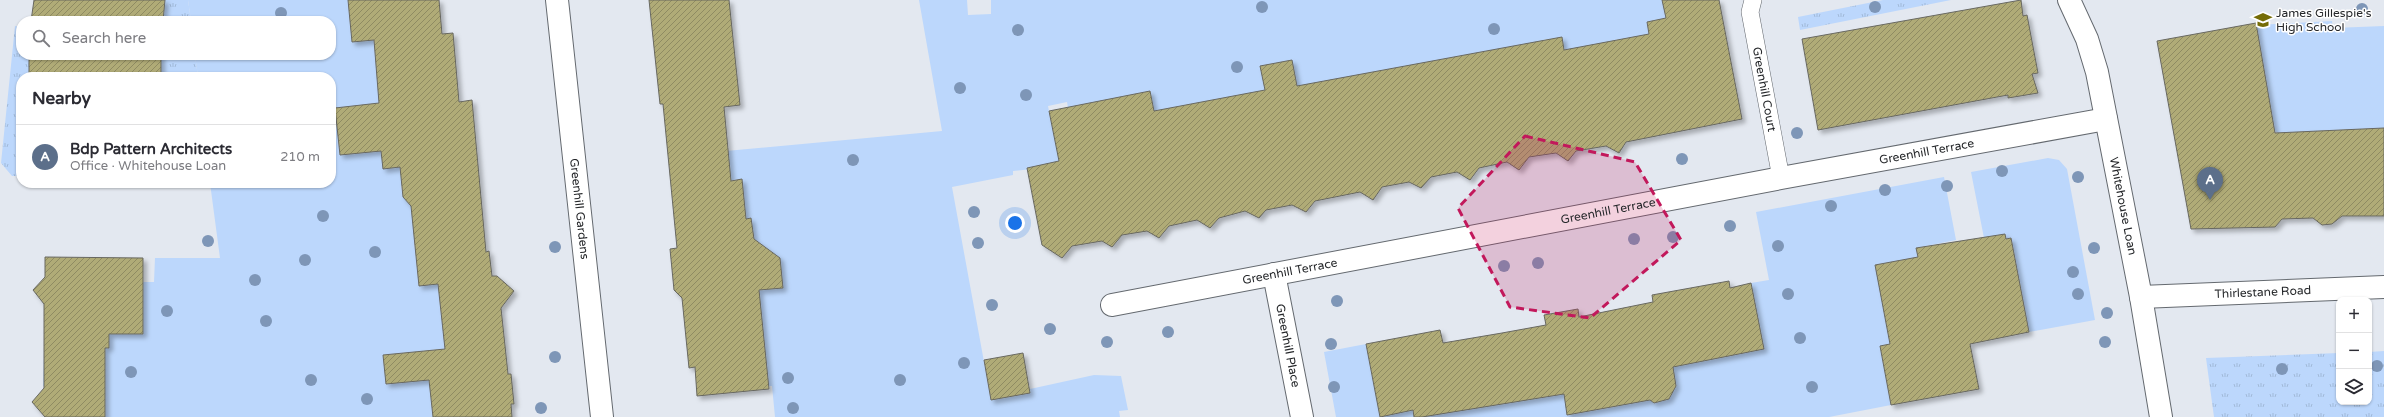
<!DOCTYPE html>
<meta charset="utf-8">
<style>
body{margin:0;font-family:"Varela Round",sans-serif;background:#f2f2f3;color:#2b2b33}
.controls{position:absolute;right:12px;bottom:12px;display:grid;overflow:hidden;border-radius:8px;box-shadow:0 1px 3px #0004}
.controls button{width:36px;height:36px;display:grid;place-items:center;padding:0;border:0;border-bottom:1px solid #e1e1e2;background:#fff;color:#2b2b33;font:20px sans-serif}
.you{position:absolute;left:1015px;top:223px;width:14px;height:14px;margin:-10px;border:3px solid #fff;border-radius:50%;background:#1a73e8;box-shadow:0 0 0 6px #1a73e833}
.badge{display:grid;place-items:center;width:26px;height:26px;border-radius:50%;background:#756c06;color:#fff;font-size:13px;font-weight:700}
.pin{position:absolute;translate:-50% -33px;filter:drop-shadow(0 1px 2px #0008)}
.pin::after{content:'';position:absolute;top:21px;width:14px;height:12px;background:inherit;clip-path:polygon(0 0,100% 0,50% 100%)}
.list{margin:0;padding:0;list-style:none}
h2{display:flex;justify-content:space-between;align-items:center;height:52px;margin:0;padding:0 16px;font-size:17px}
h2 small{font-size:13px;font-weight:400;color:#7c7c81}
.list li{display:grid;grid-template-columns:26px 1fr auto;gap:12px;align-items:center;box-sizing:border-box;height:64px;padding:0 16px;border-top:1px solid #e1e1e2}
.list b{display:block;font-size:15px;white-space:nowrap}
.list p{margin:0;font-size:13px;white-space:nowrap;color:#7c7c81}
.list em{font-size:13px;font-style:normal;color:#7c7c81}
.icon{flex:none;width:22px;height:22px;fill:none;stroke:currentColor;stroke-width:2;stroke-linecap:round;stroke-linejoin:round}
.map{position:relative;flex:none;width:2384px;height:417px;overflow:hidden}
.search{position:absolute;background:#fff;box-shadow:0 1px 3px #0004;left:16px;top:16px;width:320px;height:44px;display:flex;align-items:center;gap:10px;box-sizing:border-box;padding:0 14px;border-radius:16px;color:#7c7c81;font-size:15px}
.panel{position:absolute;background:#fff;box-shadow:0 1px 3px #0004;left:16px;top:72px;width:320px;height:116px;border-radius:16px}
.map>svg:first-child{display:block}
</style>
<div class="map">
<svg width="2384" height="417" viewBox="0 0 2384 417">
<defs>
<pattern id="grass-tufts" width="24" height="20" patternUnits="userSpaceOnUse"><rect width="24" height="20" fill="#bcd7fc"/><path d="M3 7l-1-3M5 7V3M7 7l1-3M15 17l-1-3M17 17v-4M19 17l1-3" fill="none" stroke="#a1b9d8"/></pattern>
<pattern id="building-hatch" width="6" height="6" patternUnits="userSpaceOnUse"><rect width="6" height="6" fill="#b0ab77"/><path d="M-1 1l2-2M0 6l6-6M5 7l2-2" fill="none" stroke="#8f8b62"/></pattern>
<filter id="shadow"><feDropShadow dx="3.5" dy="3.5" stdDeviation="2" flood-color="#0004"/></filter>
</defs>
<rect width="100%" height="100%" fill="#e3e8f0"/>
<!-- grass -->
<g fill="url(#grass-tufts)">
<polygon points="165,0 188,0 191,21 163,21"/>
<polygon points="1883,0 1951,0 1800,30 1798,17"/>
<polygon points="15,26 21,27 21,55 29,55 29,77 21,77 21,176 12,176 1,163"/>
<polygon points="161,55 195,55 198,77 161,77"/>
<polygon points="2384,351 2384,417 2214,417 2206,358 2339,353 2339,402 2369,402 2369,352"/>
</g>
<!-- garden -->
<g fill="#bcd7fc">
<polygon points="188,0 348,0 352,42 374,40 379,97 424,99 335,108 340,155 381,151 410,166 408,177 401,186 403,197 445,237 414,241 419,286 438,284 441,314 462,347 383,355 386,384 429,380 433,417 105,417 105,386 43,386 44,348 109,348 109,334 124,282 154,282 155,258 220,258 210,183 331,183 331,77 198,77 195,55 331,55 331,21 191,21"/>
<polygon points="919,0 967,0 968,15 991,14 991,0 1662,0 1666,18 1647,22 1660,89 1635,37 1614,40 1618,58 1568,67 1562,37 1543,40 1469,86 1463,55 1444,59 1303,119 1292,60 1260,66 1265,91 1217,99 1199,139 1192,104 1169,108 1161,146 1150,91 1115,98 1071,124 1067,102 1048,106 1060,166 1013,171 1013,175 952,187 991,400 1030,393 1030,389 1094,375 1121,376 1128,410 1119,411 1120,417 775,417 772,386 760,386 759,290 783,288 780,259 768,250 755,251 751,219 746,219 742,179 718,182 715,152 942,131"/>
<polygon points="2332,21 2333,28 2384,26 2384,128 2278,133 2267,126 2256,25"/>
<polygon points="2048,158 2059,160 2067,169 2095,320 2029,332 2011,238 1984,238 1971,172"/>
<polygon points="1944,177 1956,240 1916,248 1918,257 1875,265 1904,341 1880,346 1891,405 1829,417 1422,417 1475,398 1464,339 1474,338 1480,368 1507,363 1514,402 1564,394 1568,415 1619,406 1608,339 1642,394 1654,403 1669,399 1676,386 1673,367 1764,349 1751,283 1769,280 1756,212"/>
<polygon points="1366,344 1380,416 1413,410 1414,417 1336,417 1324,352"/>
</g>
<!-- building -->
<g fill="url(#building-hatch)" stroke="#686861" filter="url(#shadow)">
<polygon points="34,0 165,0 163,21 31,21"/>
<polygon points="348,0 439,0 442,34 453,33 459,102 472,100 486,252 489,251 492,276 497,276 514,291 501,308 508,374 511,374 514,404 511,404 512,417 433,417 429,380 386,384 383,355 445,349 438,284 419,286 411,206 403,197 400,167 383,169 381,151 340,155 335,108 379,103 374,40 352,42"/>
<polygon points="649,0 729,0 740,105 724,107 731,181 742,179 746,219 751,218 754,239 780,258 783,288 759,290 769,389 697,396 695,367 689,368 682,298 674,290 670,249 677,248 663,104 660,104"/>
<polygon points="1662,0 1719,0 1742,119 1626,142 1619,153 1606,146 1576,151 1568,161 1556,153 1529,157 1519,170 1507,162 1479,168 1470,180 1457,172 1431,177 1421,188 1409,182 1382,187 1373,200 1360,192 1315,201 1306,212 1292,205 1266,210 1259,218 1245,211 1219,218 1210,228 1197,220 1169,226 1159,238 1147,231 1122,235 1112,247 1102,241 1072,246 1062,258 1042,245 1027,168 1059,161 1049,111 1150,91 1154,111 1265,90 1260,66 1292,60 1297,86 1562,37 1564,50 1649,34 1647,22 1666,18"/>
<polygon points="2021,0 2023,16 2027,15 2038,73 2032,74 2038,93 2008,98 2008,95 1818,130 1802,39"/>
<polygon points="2256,23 2275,133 2384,128 2384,216 2342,216 2332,224 2322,225 2313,218 2282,219 2275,227 2191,229 2157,41"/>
<rect x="29" y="55" width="132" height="22"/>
<polygon points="2005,234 2006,239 2011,238 2029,332 1970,344 1979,389 1891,405 1880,346 1890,344 1875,265 1918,257 1916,248"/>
<polygon points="45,257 143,258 143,334 109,334 109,348 105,348 105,417 45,417 32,402 44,388 44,304 33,290 45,277"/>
<polygon points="1729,281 1730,288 1751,283 1764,349 1673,367 1676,386 1669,399 1654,403 1650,400 1567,415 1564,394 1422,417 1414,417 1413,410 1380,417 1366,344 1440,330 1443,343 1502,333 1546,325 1544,315 1578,309 1579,317 1653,302 1652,295"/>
<polygon points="1023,353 1030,393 991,400 984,360"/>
</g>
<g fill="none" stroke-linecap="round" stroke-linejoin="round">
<!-- lane casing -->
<g stroke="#64696f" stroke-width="18">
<g id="lane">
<path id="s1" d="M1753,0L1750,12L1753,28L1781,178"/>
</g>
</g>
<!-- street casing -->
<g stroke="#64696f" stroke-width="24">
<g id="street">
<path id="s2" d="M557,0L602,417"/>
<path id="s3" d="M2069,0L2087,39L2097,72L2141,297L2161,417"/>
<path id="s4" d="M1274,274L1302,417"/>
<path id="s5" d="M2141,297L2384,287"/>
<path id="s6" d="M1112,305L1781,178L2106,119"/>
</g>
</g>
<!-- lane -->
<use href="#lane" stroke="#fff" stroke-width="17"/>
<!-- street -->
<use href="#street" stroke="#fff" stroke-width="22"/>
</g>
<!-- trees -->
<g fill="#7e96b7">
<circle cx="1262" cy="7" r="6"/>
<circle cx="1875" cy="7" r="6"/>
<circle cx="2362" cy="9" r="6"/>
<circle cx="281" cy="13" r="6"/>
<circle cx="1494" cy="29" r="6"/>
<circle cx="1018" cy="30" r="6"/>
<circle cx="1237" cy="67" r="6"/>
<circle cx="960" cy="88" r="6"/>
<circle cx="1026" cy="95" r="6"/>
<circle cx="1797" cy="133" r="6"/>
<circle cx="1682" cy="159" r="6"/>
<circle cx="853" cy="160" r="6"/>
<circle cx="2002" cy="171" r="6"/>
<circle cx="2078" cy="177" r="6"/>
<circle cx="1947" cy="186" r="6"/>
<circle cx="1885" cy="190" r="6"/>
<circle cx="1831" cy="206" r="6"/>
<circle cx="974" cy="212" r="6"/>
<circle cx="323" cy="216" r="6"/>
<circle cx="1730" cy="226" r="6"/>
<circle cx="1673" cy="237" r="6"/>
<circle cx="1634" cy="239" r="6"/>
<circle cx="208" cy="241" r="6"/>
<circle cx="978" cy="243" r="6"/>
<circle cx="1778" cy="246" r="6"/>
<circle cx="555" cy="247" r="6"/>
<circle cx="2094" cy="248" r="6"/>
<circle cx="375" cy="252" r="6"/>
<circle cx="305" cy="260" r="6"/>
<circle cx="1538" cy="263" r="6"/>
<circle cx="1504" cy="266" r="6"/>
<circle cx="2073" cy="272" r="6"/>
<circle cx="255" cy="280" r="6"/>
<circle cx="1788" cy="294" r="6"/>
<circle cx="2078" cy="294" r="6"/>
<circle cx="1337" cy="301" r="6"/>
<circle cx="992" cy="305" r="6"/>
<circle cx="167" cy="311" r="6"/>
<circle cx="2107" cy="313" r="6"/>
<circle cx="266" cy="321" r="6"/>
<circle cx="1050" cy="329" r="6"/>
<circle cx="1168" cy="332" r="6"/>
<circle cx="1800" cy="338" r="6"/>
<circle cx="1107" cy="342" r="6"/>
<circle cx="2105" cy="342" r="6"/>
<circle cx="1331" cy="344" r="6"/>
<circle cx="555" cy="357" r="6"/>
<circle cx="964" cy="363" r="6"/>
<circle cx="2377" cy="366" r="6"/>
<circle cx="2282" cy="369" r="6"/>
<circle cx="131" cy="372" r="6"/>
<circle cx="788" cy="378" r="6"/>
<circle cx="311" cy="380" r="6"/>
<circle cx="900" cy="380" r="6"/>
<circle cx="1334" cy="387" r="6"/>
<circle cx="1812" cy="387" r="6"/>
<circle cx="367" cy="399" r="6"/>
<circle cx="541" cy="408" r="6"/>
<circle cx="793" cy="408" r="6"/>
</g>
<!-- marked area -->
<path fill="#c2185b" fill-opacity="0.2" stroke="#c2185b" stroke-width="3" stroke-dasharray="8 5" stroke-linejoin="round" d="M1525,136L1635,162L1681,240L1590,318L1510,307L1458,208Z"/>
<!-- icons -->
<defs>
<g id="school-bare" transform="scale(1.38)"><path d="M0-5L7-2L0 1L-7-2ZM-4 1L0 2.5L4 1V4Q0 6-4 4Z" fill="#756c06" stroke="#fff" stroke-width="2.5" paint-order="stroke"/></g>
</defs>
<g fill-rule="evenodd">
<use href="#school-bare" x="2263" y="20"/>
</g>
<g text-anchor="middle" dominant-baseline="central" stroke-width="3" stroke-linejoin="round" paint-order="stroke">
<!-- poi labels -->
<g font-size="12" fill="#25272a" stroke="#fff" text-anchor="start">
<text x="2276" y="13">James Gillespie's<tspan x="2276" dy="14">High School</tspan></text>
</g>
<!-- street labels -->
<g font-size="12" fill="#25272a" stroke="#fff">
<text stroke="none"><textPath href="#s1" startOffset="91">Greenhill Court</textPath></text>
<text stroke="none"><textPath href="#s6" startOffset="829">Greenhill Terrace</textPath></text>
<text stroke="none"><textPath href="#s3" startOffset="214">Whitehouse Loan</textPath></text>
<text stroke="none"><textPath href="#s2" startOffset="210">Greenhill Gardens</textPath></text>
<text stroke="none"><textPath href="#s6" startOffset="505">Greenhill Terrace</textPath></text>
<text stroke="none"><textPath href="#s6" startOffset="181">Greenhill Terrace</textPath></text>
<text stroke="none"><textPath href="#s5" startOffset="122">Thirlestane Road</textPath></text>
<text stroke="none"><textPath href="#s4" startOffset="73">Greenhill Place</textPath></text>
</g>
</g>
</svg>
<div class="controls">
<button>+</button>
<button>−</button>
<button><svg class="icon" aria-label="layers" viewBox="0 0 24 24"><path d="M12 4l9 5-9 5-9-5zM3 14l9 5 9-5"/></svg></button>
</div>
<div class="you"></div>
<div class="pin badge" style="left:2210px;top:200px;background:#5c6f8a">A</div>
<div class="search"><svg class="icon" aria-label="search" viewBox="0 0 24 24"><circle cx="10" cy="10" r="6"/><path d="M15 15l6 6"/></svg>Search here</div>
<section class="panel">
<h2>Nearby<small></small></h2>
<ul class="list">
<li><span class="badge" style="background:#5c6f8a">A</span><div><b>Bdp Pattern Architects</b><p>Office · Whitehouse Loan</p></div><em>210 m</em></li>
</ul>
</section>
</div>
